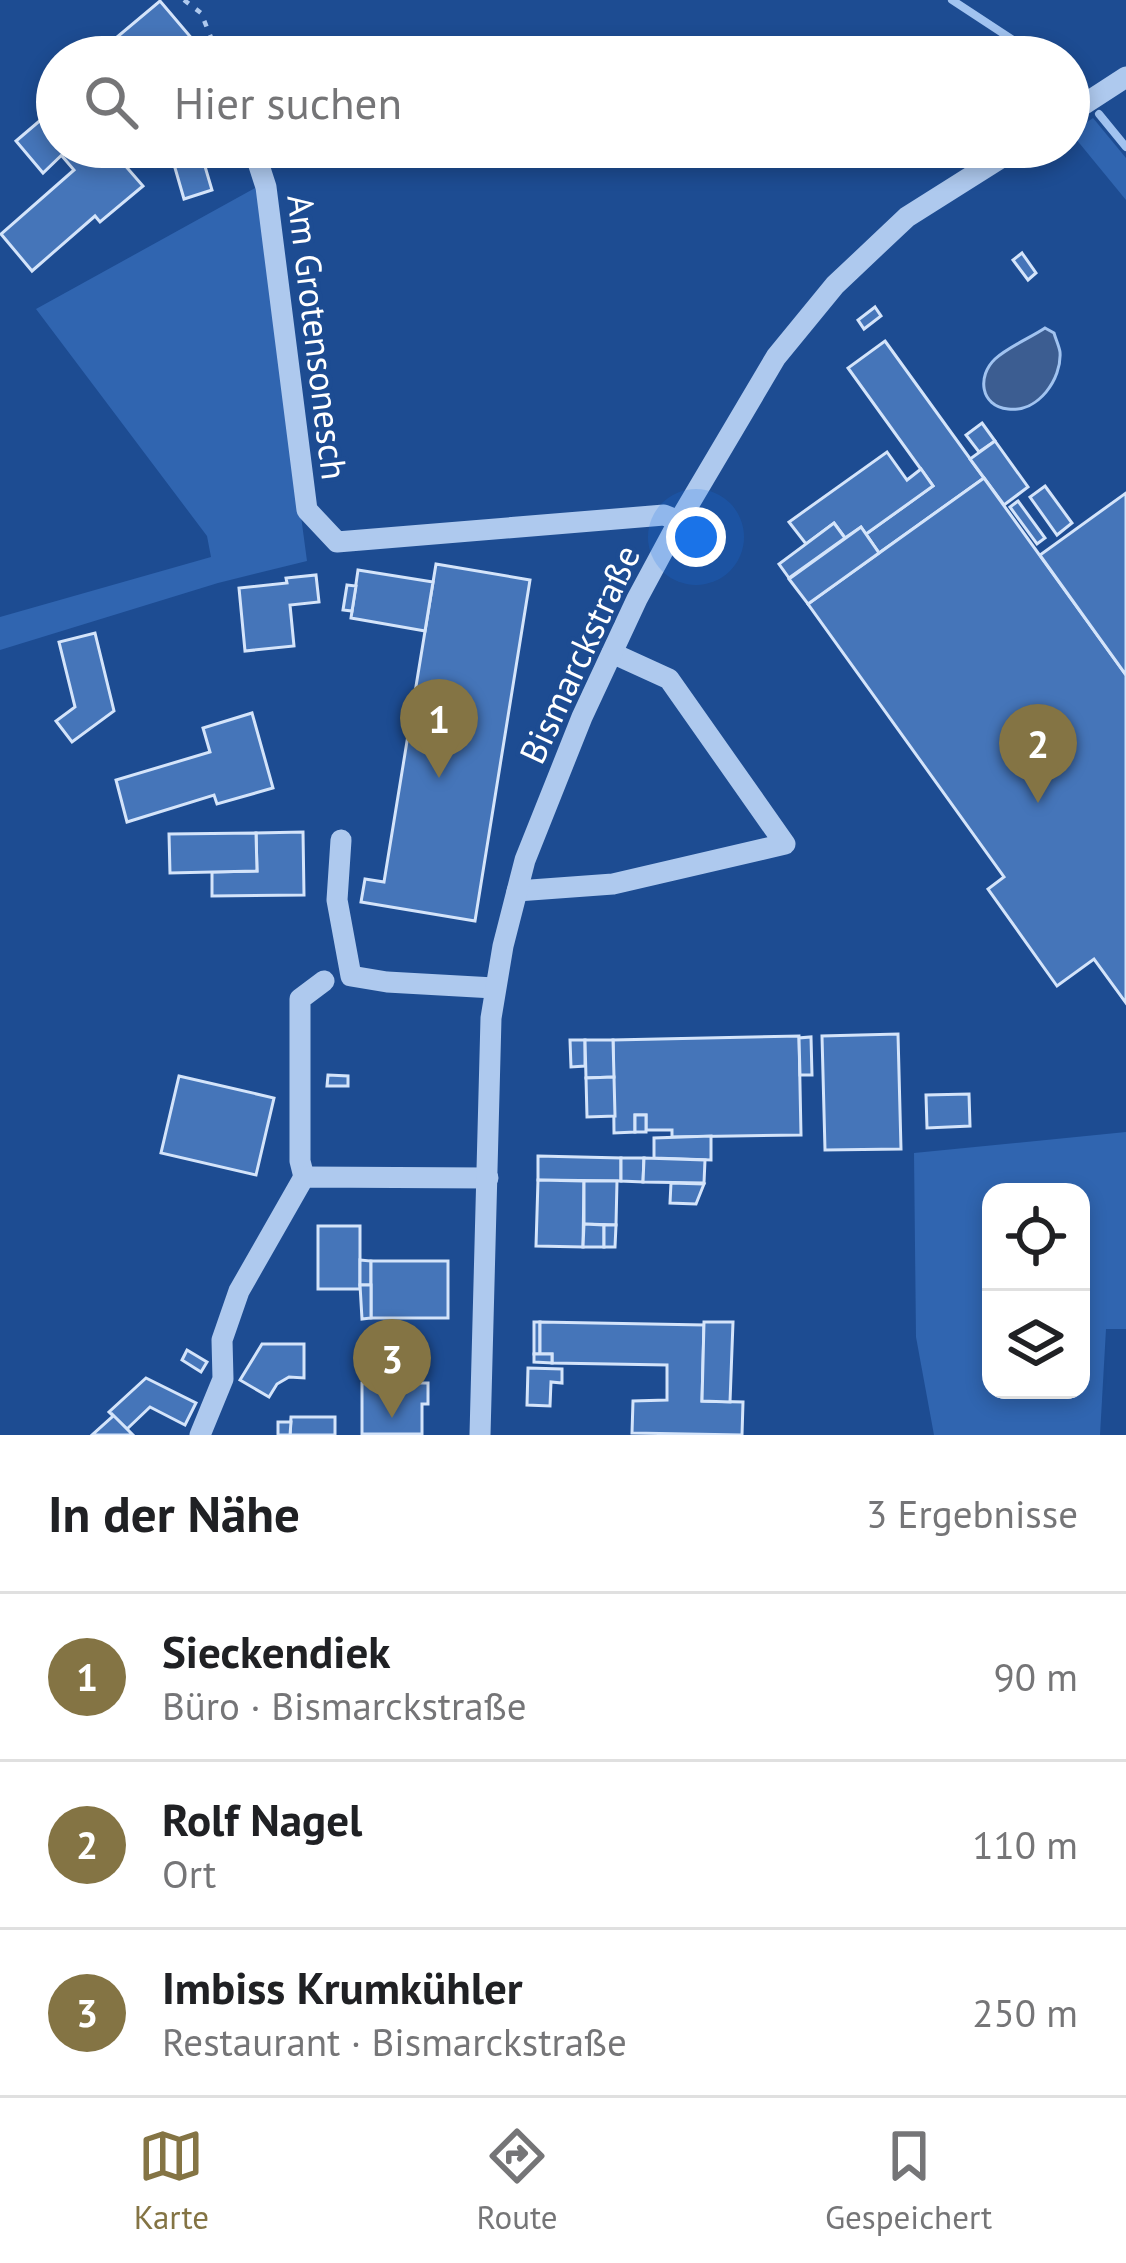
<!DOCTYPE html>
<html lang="de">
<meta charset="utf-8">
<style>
body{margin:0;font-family:"PT Sans",sans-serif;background:#f6f6f6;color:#202124}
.controls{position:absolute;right:36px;bottom:36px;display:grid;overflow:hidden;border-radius:24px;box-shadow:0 6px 18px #0003}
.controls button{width:108px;height:108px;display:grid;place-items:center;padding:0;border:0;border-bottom:3px solid #e0e0e0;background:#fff;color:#202124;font:60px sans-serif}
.you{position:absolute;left:696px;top:537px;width:42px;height:42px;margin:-30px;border:9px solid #fff;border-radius:50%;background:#1a73e8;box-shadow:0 0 0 18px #1a73e833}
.badge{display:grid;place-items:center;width:78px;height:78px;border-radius:50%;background:#847444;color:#fff;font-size:39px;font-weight:700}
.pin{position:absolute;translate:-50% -99px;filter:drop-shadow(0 3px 6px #0008)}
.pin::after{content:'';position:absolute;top:63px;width:42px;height:36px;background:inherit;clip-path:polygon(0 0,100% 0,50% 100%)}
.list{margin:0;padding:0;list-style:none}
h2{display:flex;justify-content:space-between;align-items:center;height:156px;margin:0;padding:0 48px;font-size:51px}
h2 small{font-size:39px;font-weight:400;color:#757577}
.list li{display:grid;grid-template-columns:78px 1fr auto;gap:36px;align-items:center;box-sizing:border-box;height:168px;padding:0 48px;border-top:3px solid #e0e0e0}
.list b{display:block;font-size:45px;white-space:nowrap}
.list p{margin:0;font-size:39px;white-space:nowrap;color:#757577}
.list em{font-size:39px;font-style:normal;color:#757577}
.icon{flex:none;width:66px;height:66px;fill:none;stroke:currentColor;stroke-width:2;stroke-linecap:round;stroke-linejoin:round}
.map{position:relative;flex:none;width:1126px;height:1435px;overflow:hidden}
.search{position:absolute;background:#fff;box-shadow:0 6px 18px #0003;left:36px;right:36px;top:36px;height:132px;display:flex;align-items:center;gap:30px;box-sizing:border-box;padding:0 42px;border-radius:66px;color:#757577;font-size:45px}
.sheet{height:660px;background:#fff}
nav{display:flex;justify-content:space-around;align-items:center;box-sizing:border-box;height:168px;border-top:3px solid #e0e0e0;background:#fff;font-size:33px;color:#757577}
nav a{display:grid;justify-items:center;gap:6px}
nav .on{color:#847444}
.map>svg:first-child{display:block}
</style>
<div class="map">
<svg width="1126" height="1435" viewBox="0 0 1126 1435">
<rect width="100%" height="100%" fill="#1d4c92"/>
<!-- green -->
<g fill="#3065b0" fill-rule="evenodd">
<polygon points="1093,118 1126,158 1126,200 1071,133"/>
<polygon points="257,187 307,561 218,583 0,650 0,617 211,557 207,536 36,309"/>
<path d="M1126,1132V1329H1106L1100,1435H934L916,1337L914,1153ZM1081,1192V1390H991V1192Z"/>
</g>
<!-- water -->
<path fill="#3c5d91" stroke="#a1c3f0" stroke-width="3" d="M1045,328L1054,333C1056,340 1059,346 1060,352C1062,379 1038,413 1008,409C980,406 977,376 995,359C1008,347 1030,338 1045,328Z"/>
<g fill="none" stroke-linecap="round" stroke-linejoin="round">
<!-- stream -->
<g stroke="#a1c3f0" stroke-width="8">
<polyline points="952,0 1039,57"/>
<polyline points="1099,114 1126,147"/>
</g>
</g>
<!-- building -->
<g fill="#4575b9" stroke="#d4e4fa" stroke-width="3">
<polygon points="160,1 194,41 175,57 101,57 98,53"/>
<polygon points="57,106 57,147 70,147 43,173 16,141"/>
<polygon points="70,147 109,147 143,186 100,222 95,216 32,271 1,234 74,170 62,156"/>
<polygon points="201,153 212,190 184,199 173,161"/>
<polygon points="1022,253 1036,273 1028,280 1013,260"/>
<polygon points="875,307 881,316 864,329 858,320"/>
<polygon points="885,341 984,478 879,553 866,534 933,486 848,368"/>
<polygon points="982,423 995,441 979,452 966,435"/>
<polygon points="995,441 1028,487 1004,505 970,459"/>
<polygon points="887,452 907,480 921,469 933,486 866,534 861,527 845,538 834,523 806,544 789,522"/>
<polygon points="984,478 1126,675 1126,1003 1094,959 1057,986 988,889 1004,877 808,604"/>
<polygon points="1045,486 1072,523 1057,535 1030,497"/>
<polygon points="1126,493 1126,675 1040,555"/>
<polygon points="1018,501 1045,538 1037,544 1010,507"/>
<polygon points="834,523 845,538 789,578 779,564"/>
<polygon points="861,527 879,553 808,604 789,579"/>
<polygon points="436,564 530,580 475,921 361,902 365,879 384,882"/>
<polygon points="358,570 433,582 425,631 351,618"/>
<polygon points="316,575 319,602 290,605 294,646 245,651 239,588 287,583 286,578"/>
<polygon points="347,585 356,586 352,611 343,610"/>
<polygon points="95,633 114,711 72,742 56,721 75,707 59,642"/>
<polygon points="252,713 273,788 217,804 214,795 127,822 116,780 210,752 203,728"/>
<polygon points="303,832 304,895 212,896 212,872 257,871 256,833"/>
<polygon points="256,833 257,871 170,873 169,834"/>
<polygon points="898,1034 901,1149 825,1150 822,1036"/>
<polygon points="799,1036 801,1135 672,1137 672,1130 646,1130 646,1115 635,1115 635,1132 614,1133 613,1040"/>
<polygon points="811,1037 812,1075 800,1075 799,1038"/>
<polygon points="570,1040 585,1040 585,1066 571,1067"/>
<polygon points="585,1040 613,1040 614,1077 586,1078"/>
<polygon points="328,1075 348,1076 348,1086 327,1086"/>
<polygon points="179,1076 274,1098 256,1175 161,1153"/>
<polygon points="614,1077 615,1116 587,1117 586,1078"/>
<polygon points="969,1094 970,1126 927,1128 926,1095"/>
<rect x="635" y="1115" width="11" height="17"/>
<polygon points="711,1136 711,1160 654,1158 654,1138"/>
<polygon points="538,1156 621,1158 621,1181 538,1180"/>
<polygon points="621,1158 644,1158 643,1182 621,1181"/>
<polygon points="644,1158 705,1160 704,1183 643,1182"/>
<polygon points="538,1180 584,1181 583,1247 536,1246"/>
<polygon points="584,1181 617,1181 616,1225 584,1224"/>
<polygon points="671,1183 704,1184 696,1204 670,1203"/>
<polygon points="584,1224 604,1225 604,1247 583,1247"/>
<polygon points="604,1225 616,1225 615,1247 604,1247"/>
<rect x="318" y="1226" width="42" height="63"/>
<polygon points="360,1260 371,1261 371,1285 360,1285"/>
<rect x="371" y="1261" width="77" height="57"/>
<polygon points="360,1285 371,1285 371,1318 362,1319"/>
<rect x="534" y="1322" width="6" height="32"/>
<polygon points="540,1322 704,1325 702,1401 743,1402 742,1435 632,1433 633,1401 667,1400 667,1365 552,1363 552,1354 540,1354"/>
<polygon points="704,1322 733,1322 730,1402 702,1401"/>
<polygon points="262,1344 304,1344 304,1378 289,1377 277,1384 269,1397 240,1380"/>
<polygon points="187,1350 207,1362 201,1372 182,1360"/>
<polygon points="534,1354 552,1354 552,1363 534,1362"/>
<polygon points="528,1368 562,1369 562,1383 551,1382 550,1406 527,1405"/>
<polygon points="146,1378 196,1403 185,1425 150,1407 127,1429 109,1412"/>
<polygon points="362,1383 428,1383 428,1404 422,1404 422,1434 362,1434"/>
<polygon points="113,1415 133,1435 92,1435 113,1416"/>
<polygon points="291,1417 335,1417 335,1435 290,1435"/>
<polygon points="278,1422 291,1422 290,1435 278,1435"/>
</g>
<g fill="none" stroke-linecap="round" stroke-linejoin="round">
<!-- path -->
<polyline stroke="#aec9ee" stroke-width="4.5" stroke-dasharray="6 9" stroke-linecap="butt" points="184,0 201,13 219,57"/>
<!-- minor -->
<g stroke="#aec9ee" stroke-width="21">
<polyline points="1069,114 1126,77"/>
<polyline points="253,147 266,187 307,510 337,542 664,515 679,521"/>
<polyline points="341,840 337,900 351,976 387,982 494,988"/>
<polyline points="517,891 613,884 785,844 669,679 612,653"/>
<polyline points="304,1177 300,1161 300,999 324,981"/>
<polyline points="200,1435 223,1379 222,1340 239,1291 304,1177 488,1178"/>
<polyline points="480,1435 491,1018 503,946 525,860 582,717 637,599 679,521 776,357 835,285 907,217 1018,147"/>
</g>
</g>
<g text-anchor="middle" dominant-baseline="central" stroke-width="9" stroke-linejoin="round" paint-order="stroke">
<!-- street labels -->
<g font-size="36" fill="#fff" stroke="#1d4c92">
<text transform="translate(318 337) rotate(83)">Am Grotensonesch</text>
<text transform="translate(579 654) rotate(-65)">Bismarckstraße</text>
</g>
</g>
</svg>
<div class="controls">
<button><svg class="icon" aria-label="locate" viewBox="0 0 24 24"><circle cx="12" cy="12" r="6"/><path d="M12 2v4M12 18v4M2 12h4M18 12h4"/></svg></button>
<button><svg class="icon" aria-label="layers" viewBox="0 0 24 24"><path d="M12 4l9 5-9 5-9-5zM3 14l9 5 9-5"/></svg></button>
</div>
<div class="you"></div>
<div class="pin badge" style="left:439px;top:778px">1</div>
<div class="pin badge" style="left:1038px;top:803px">2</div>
<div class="pin badge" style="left:392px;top:1418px">3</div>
<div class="search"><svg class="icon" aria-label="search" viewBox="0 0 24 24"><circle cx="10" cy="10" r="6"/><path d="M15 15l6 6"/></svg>Hier suchen</div>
</div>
<section class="sheet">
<h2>In der Nähe<small>3 Ergebnisse</small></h2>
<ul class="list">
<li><span class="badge">1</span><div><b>Sieckendiek</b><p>Büro · Bismarckstraße</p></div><em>90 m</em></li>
<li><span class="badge">2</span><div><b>Rolf Nagel</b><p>Ort</p></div><em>110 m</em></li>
<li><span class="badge">3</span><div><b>Imbiss Krumkühler</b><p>Restaurant · Bismarckstraße</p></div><em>250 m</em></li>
</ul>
</section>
<nav>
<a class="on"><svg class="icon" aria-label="map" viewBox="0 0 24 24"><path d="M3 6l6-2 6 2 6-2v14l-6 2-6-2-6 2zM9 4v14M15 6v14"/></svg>Karte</a>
<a><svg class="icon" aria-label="directions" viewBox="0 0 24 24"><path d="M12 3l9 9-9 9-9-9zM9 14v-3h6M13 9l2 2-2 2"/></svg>Route</a>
<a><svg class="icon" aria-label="saved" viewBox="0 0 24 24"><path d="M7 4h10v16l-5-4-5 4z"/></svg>Gespeichert</a>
</nav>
